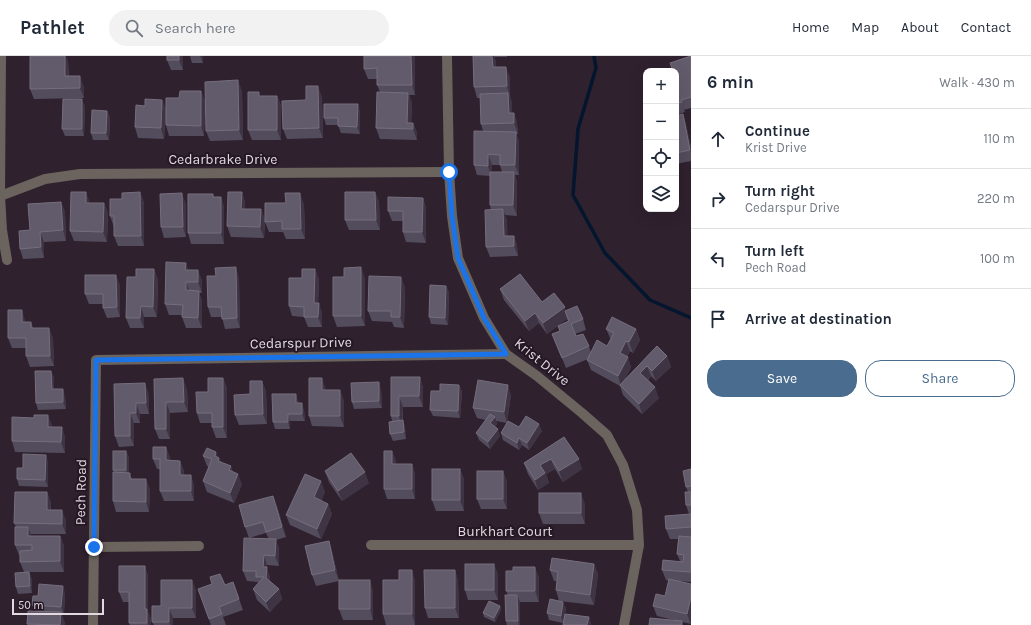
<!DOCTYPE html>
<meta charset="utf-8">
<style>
body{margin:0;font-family:Karla,sans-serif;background:#f2f2f3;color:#1f2937}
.controls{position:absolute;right:12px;top:12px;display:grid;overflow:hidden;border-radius:8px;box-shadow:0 4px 16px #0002}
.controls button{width:36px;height:36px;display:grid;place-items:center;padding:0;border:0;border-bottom:1px solid #e0e1e3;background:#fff;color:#1f2937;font:20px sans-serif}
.scale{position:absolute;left:12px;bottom:10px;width:92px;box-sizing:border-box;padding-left:4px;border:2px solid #e1d8e0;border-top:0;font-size:11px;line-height:14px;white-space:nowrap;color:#e1d8e0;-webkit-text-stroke:3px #251824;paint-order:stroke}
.stop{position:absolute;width:12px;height:12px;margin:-9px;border:3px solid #1a73e8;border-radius:50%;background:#fff}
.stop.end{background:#1a73e8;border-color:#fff;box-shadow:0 1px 4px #0008}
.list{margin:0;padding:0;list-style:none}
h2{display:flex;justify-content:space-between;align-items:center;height:52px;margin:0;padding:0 16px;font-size:17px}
h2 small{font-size:13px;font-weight:400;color:#747a83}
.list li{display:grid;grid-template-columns:26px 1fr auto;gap:12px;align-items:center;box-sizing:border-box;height:60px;padding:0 16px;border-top:1px solid #e0e1e3}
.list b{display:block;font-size:15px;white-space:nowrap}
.list p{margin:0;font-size:13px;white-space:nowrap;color:#747a83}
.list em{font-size:13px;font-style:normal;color:#747a83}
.actions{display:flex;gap:8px;padding:12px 16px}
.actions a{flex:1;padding:9px 0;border:1px solid #4a6c8e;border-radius:16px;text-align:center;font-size:14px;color:#4a6c8e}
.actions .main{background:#4a6c8e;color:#fff}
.icon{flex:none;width:22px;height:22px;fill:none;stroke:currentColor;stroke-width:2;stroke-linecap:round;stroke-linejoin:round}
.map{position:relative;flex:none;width:691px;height:569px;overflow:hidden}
header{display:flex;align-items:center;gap:24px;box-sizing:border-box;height:56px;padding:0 20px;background:#fff;border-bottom:1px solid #e0e1e3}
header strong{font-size:19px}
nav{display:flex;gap:22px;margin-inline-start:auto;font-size:14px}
.search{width:280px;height:36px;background:#f2f2f3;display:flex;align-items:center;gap:10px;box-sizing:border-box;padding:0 14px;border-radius:22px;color:#747a83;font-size:15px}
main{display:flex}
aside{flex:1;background:#fff}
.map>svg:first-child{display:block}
</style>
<header>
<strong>Pathlet</strong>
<div class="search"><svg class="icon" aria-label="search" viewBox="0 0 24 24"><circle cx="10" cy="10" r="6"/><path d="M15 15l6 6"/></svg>Search here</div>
<nav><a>Home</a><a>Map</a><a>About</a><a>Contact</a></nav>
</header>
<main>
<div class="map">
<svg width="691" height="569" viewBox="0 0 691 569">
<rect width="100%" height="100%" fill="#2f212e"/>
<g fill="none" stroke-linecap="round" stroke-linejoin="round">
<!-- stream -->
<polyline stroke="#03162d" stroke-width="3.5" points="594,0 596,12 578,73 573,139 605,197 650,244 691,262"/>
<!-- minor -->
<g stroke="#6b635d" stroke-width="10">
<polyline points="1,0 0,140 2,174 7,204"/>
<polyline points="447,0 449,116 452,160 458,202 484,262 506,298 537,320 582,357 607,379 623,409 637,454 639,489 624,569"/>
<polyline points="0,140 45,123 80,118 449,116"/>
<polyline points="371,489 639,489"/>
<polyline points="94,491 199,490"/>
<polyline points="93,569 96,304 506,298"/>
</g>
</g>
<!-- wall -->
<g fill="#534c5d" fill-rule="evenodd">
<polygon points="167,0 183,0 183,14 171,14 167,4"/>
<polygon points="190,0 203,0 203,7 192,7"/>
<polygon points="364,0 415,0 415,39 409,39 412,47 411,67 413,67 417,77 417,84 380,83 376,72 380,36 377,29 377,23 368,23 364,13"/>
<path d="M473,0H507V1H494L496,6V11L510,21V41L512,47V57H514L517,67L518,78H516L519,86V119H515L517,126V160L505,159L507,164V180H514L517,190L518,200L490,201L486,191L491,154L490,149V120L477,119L474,109L483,75L481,68L480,42H477L474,31ZM492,109H500L502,116H491Z"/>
<polygon points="691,0 691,52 684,54 685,56 676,59 676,15"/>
<polygon points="68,5 69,20 84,31 84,42 34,43 30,33"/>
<polygon points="201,35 205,45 204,80 169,80 166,69 166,59 164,83 138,82 135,71 145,50 162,44 166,54 179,42"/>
<polygon points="242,35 243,84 210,85 206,75"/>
<polygon points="260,40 277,40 281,50 281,84 252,84 248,74"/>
<polygon points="322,41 323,82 287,83 283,73 306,44"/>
<polygon points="85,50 84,80 65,80 62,73"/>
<polygon points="107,55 110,62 109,84 93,84 91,77"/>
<polygon points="360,55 360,78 341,77 338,69 326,69 324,62"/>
<polygon points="683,58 686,69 691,91 691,105 676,108 676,60"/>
<polygon points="140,136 144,147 144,190 118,190 114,180 114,171 110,160 122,143"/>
<polygon points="242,136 245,147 245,153 261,153 265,164 264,182 231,181 227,170"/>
<polygon points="375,136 379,146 380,174 349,174 345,164"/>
<polygon points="213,138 214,141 221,141 224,151 224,188 191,188 188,177"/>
<polygon points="423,142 426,152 426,187 406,186 403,176 403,165 392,165 388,155"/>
<polygon points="61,146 65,156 66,185 44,186 44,202 23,203 20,193 30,174"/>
<polygon points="104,147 108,157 107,186 74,185 70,175"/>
<polygon points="186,148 186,181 164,182 161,171"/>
<polygon points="304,148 305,183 286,183 283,176 269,176 265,166"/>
<polygon points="186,207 188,214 202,224 202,237 199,237 202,245 202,272 186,272 182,261 182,259 169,259 165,248"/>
<polygon points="154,213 158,224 157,261 144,261 144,272 130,272 126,262 136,221"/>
<polygon points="315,213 319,224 318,247 322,257 322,271 308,271 304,261 292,260 289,250 302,222"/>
<polygon points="239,222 240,272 225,273 222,261 211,261 208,251"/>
<polygon points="365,222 365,270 337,271 333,260"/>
<polygon points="120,229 120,261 107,262 103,252 103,248 89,248 85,238"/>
<polygon points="446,230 449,237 448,269 431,268 429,261"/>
<polygon points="405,231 404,272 394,271 392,266 372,265 368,255"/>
<polygon points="500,233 542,246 566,255 583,263 586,274 575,278 576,280 589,290 591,297 607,290 611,284 606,273 636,273 640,284 633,297 630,295 627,301 631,311 625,323 657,290 667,300 671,311 656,325 651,320 648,324 659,342 642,358 623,339 620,330 591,314 587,304 588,303 566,312 552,278 560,275 558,270 568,265 567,263 547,278 539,267 529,275 504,244"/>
<polygon points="25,264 25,266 31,266 33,272 53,282 54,310 30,311 26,300 26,292 12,292 8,282"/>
<polygon points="51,315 54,322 54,333 65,340 66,353 38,354 36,347"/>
<polygon points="391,321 420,321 423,332 423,351 403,351 403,364 405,371 406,383 393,385 390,378 392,365 391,360"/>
<polygon points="223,322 227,332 227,382 216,382 212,371 212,367 200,367 197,357 208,336"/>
<polygon points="154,323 187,333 188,356 170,357 170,383 159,383 155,373"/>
<polygon points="262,325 266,335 267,368 239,369 235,359 250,338"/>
<polygon points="114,328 149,338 149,358 140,358 140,367 134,367 134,390 119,391 115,380"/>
<polygon points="459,329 462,336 460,362 433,360 430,354 440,335"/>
<polygon points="326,333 326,334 340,334 344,345 344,371 312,370 309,360"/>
<polygon points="381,333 382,352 354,353 352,346"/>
<polygon points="511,339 507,366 519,371 542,375 529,394 522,389 519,394 503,384 501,377 507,367 496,365 497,368 495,371 500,380 490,393 479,384 476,377 486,364 477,362 473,352"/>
<polygon points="298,345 299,347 304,354 305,365 290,365 290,373 275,373 273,366"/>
<polygon points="34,362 52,369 52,371 62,371 65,382 65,397 15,396 12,385"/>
<polygon points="564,381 582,413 563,426 555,413 546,418 549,427 538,434 528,418 524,407"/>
<polygon points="166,391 170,402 170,404 180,405 184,415 184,419 191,419 194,430 194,445 164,445 160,435 160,413 157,413 153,403"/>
<polygon points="126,395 129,402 129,417 132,423 150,433 149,456 116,456 113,445 114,416 113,414"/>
<polygon points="392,395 396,405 396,408 412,408 415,418 415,443 387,443 384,433"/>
<polygon points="203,400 219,402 221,406 233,416 242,428 234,447 207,436 203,425 209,411 207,410"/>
<polygon points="48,406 48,431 19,430 17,423"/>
<polygon points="460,413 464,423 464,455 436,455 432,444"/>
<polygon points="691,413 691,526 679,525 691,568 657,560 653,550 665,540 669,525 666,524 662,514 680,505 677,498 678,483 670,483 666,473 689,458 686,449 688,436 686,431"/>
<polygon points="325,415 369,427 342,445 329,426"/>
<polygon points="503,415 507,426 507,453 481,453 477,443"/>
<polygon points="47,436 51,447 51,454 66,464 66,478 31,478 31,480 60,480 64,490 64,516 29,516 32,523 32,537 18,538 16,531 24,516 20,506 20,499 19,499 15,489 16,471 14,467"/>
<polygon points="325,436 321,445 328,448 332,458 321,483 290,469 286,459"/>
<polygon points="585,448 585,468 543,468 539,457"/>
<polygon points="277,450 286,481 276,484 279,493 279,510 267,509 267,513 270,522 270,525 279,533 282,543 270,556 257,544 253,533 258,527 258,526 247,525 243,515 269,483 266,477 249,482 245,471"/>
<polygon points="329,485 332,495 339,525 316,530 312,519"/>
<polygon points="494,508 498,519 498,544 468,544 465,534"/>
<polygon points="594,508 598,518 594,549 559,545 556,534 557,525 554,525 550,514"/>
<polygon points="145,510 148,520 148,556 151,563 151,569 130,569 129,567 129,546 123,546 119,536"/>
<polygon points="455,514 458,525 459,562 428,562 425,552"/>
<polygon points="539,521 539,546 519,546 520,569 507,569 506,565 508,539 506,535"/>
<polygon points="415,524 415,569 386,569 383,558"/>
<polygon points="233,526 243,554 223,561 226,569 211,569 198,533 225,529"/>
<polygon points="196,534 196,562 173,562 173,569 154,569 152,566 161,550"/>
<polygon points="373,534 373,564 343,564 339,553"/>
<polygon points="65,537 64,558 61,558 65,567 65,569 27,569 35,555 32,549 38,540"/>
<polygon points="500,550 501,554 495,566 484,561 483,557"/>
<polygon points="566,552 565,558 589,561 591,569 563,569 563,567 549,564 547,557"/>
</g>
<!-- shaded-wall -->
<g fill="#3e3444">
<polygon points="65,0 66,0 68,5 69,31 65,20"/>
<polygon points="179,0 183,0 183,14 179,4"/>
<polygon points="200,0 203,0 203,7"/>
<polygon points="411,0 415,0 415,39 412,29"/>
<polygon points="492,0 494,0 496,6 496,22 493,11"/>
<polygon points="506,11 510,21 510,41 507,30"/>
<polygon points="80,20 84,31 84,42 80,32"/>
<polygon points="238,24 242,35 243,84 239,74"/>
<polygon points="318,30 322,41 323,82 319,72"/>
<polygon points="201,35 205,45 204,80 201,70"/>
<polygon points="408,37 412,47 411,73 407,67"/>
<polygon points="508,37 512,47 512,67 509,57"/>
<polygon points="277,40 281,50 281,84 277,74"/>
<polygon points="82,43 85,50 84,80 82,73"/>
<polygon points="162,44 166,54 164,83 161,72"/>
<polygon points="358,48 360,55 360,78 357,71"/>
<polygon points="107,55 110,62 109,84 106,77"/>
<polygon points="514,57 517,67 518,78 514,67"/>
<polygon points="683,58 686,69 691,91 691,97"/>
<polygon points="413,67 417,77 417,84 413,73"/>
<polygon points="516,76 519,86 519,119 515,109"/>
<polygon points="488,98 492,109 491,120 488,110"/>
<polygon points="514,116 517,126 517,160 513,149"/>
<polygon points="86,136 90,147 86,147"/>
<polygon points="140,136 144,147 144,190 141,180"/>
<polygon points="242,136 245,147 245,163 241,153"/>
<polygon points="375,136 379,146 380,174 376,164"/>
<polygon points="182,137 186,148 186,181 183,171"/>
<polygon points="300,137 304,148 305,183 301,173"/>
<polygon points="221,141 224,151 224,188 221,177"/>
<polygon points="423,142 426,152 426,187 422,176"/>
<polygon points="61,146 65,156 66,185 63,174"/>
<polygon points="104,147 108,157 107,186 103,176"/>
<polygon points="261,153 265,164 264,182 260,171"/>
<polygon points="503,153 507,164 508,190 504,180"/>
<polygon points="40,176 44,186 44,202 41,191"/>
<polygon points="514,180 517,190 518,200 514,190"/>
<polygon points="186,207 189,217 185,214"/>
<polygon points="236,211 239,222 240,272 237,262"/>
<polygon points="361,211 365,222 365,270 361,260"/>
<polygon points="154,213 158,224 157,261 153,251"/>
<polygon points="315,213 319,224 318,257 314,247"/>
<polygon points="198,214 202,224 202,237 198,226"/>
<polygon points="116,219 120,229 120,261 117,251"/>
<polygon points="401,221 405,231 404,272 400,261"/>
<polygon points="186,226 190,236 186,234"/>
<polygon points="446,230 449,237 448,269 445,262"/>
<polygon points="199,235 202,245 202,272 198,262"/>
<polygon points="319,247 322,257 322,271 318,261"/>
<polygon points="141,250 144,261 144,272 140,262"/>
<polygon points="565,251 568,262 565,255 567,263 547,278 543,267"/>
<polygon points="22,254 25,264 26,276 22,266"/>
<polygon points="535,257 539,267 529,275 525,265"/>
<polygon points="49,272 53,282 54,310 50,300"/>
<polygon points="636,273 640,284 633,297 629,286"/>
<polygon points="626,285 630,295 624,307 620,297"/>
<polygon points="667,300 671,311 656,325 652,315"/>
<polygon points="628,301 631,311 621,330 618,320"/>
<polygon points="647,310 651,320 644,327 640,317"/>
<polygon points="51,315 54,322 54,340 52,333"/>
<polygon points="420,321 423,332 423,351 419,340"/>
<polygon points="183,322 187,333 188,356 184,346"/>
<polygon points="223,322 227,332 227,382 223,371"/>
<polygon points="322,322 326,333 326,344 322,334"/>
<polygon points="262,325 266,335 267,368 263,358"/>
<polygon points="379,326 381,333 382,352 379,345"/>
<polygon points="145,327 149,338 149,358 146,347"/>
<polygon points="459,329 462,336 460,362 458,355"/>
<polygon points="508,329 511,339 507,367 504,356"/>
<polygon points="655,331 659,342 642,358 639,348"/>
<polygon points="63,333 65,340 66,353 63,346"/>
<polygon points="340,334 344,345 344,371 340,360"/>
<polygon points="296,338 298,345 299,354 296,347"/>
<polygon points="399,340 403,351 402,371 399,360"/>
<polygon points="166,346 170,357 170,383 166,373"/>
<polygon points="136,347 140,358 140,367 136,357"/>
<polygon points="302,347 304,354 305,365 302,358"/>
<polygon points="130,357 134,367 134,390 130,380"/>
<polygon points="288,358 290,365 290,373 288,366"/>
<polygon points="48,359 52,369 52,381 48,371"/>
<polygon points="495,361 497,368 493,374 490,367"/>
<polygon points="403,364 405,371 406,383 404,376"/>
<polygon points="539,368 542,375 529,394 527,387"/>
<polygon points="62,371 65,382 65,397 61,386"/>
<polygon points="498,373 500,380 490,393 488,386"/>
<polygon points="519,382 522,389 519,394 517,387"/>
<polygon points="166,391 170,402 170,415 166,404"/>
<polygon points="126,395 129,402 129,421 126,414"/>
<polygon points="392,395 396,405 396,418 392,408"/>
<polygon points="216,396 219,403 219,402 223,412 215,400"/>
<polygon points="46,399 48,406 48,431 45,424"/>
<polygon points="551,403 555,413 546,418 549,427 538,434 535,424 540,409"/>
<polygon points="579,403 582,413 563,426 559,415"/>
<polygon points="180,405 184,415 184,430 180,419"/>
<polygon points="412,408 415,418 415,443 412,433"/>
<polygon points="231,410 235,421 229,414"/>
<polygon points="460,413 464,423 464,455 460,444"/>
<polygon points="503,415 507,426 507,453 503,443"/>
<polygon points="365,416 369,427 342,445 338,435"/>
<polygon points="238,418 242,428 234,447 230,437"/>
<polygon points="191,419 194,430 194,445 191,435"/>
<polygon points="146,423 150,433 149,456 146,446"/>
<polygon points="321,425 325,436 318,452 314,441"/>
<polygon points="47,436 51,447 50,464 47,454"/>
<polygon points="581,437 585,448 585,468 581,457"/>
<polygon points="273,440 277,450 286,481 282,471"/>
<polygon points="328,448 332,458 321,483 317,473"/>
<polygon points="62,454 66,464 66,478 62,468"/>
<polygon points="28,471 32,481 28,480"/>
<polygon points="60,480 64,490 64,516 60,505"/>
<polygon points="276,483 279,493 279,510 275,500"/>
<polygon points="329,485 332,495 339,525 335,514"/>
<polygon points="264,499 267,509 267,513 270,522 270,532 263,511"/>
<polygon points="494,508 498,519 498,544 494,534"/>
<polygon points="594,508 598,518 594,549 590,539"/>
<polygon points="145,510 148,520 148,556 151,563 151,569 148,569 145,553"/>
<polygon points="535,511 539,521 539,546 535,535"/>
<polygon points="412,514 415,524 415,569 412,558"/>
<polygon points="455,514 458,525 459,562 455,552"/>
<polygon points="29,516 32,523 32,537 30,530"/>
<polygon points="192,524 196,534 196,562 192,552"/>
<polygon points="370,524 373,534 373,564 370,553"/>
<polygon points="63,530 65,537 64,558 61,551"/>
<polygon points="279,533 282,543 270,556 266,546"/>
<polygon points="517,539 520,546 520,569 519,569 518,565"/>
<polygon points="691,541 691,568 687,558"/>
<polygon points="563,546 566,552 563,567 561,560"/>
<polygon points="500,550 501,554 495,566 494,562"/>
<polygon points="169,552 173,562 173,569 170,569 169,566"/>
<polygon points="61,556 65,567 65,569 60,569"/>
<polygon points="589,561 591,568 591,569 587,569"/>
</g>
<!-- building -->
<g fill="#625b6b" stroke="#766e7d">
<polygon points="30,0 65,0 65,20 80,20 80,32 30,33"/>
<rect x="167" y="0" width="12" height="4"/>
<polygon points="364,0 411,0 412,29 377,29 377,12 364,13"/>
<polygon points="473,0 492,0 493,11 506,11 507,30 474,31"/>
<polygon points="691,0 691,41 681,44 682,46 676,48 676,15 673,15 670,7"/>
<polygon points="238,24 239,74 206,75 205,26"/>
<polygon points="306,30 318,30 319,72 283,73 282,45 306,44"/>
<polygon points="180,35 201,35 201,70 166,69 166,42 179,42"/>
<polygon points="248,36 259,36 259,40 277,40 277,74 248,74"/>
<polygon points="377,36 408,37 407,67 413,67 413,73 376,72"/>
<polygon points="508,37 509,57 514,57 514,67 481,68 480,38"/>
<polygon points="63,43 82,43 82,73 62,73"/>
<polygon points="145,43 162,44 161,72 135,71 136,49 145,50"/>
<polygon points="324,48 358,48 357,71 338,70 338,62 324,62"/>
<polygon points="92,54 107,55 106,77 91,77"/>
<polygon points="683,58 690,94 676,97 676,60"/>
<polygon points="474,75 516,76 515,109 500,109 500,99 488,98 488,110 474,109"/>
<polygon points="490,116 514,116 513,149 490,149"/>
<polygon points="71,136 86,136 86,147 104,147 103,176 70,175"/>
<polygon points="140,136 141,180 114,180 114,160 110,160 110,143 122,143 122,137"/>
<polygon points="228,136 242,136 241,153 261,153 260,171 227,170"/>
<polygon points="345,136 375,136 376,164 345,164"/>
<polygon points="182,137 183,171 161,171 160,138"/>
<polygon points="285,137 300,137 301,173 282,173 282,165 265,166 265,147 286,147"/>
<polygon points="188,138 213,138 213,141 221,141 221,177 188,177"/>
<polygon points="388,141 423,142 422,176 403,176 403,155 388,155"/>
<polygon points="61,146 63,174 40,176 41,191 20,193 19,175 30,174 28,148"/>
<polygon points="503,153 504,180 514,180 514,190 486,191 485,154"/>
<polygon points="166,206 186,207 185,214 198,214 198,226 186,226 186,234 199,235 198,262 182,261 183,249 165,248"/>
<polygon points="236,211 237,262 222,263 221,251 208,251 207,220 216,220 215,212"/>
<polygon points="361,211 361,260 333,260 333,221 344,221 344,212"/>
<polygon points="136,213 154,213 153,251 141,250 140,262 126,262 127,221 136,221"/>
<polygon points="302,213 315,213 314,247 319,247 318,261 304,261 304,251 289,250 289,222 302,222"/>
<polygon points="520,218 542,246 554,237 565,251 543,267 535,257 525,265 500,233"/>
<polygon points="85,219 116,219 117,251 103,252 103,238 85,238"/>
<polygon points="369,220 401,221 400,261 391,261 391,255 368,255"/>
<polygon points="430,229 446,230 445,262 429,261"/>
<polygon points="577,250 583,263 571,268 576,280 583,278 589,290 562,302 552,278 560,275 558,270 569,265 565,255"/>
<polygon points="8,254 22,254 22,266 31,266 31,272 49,272 50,300 26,300 26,282 8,282"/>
<polygon points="612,261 636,273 629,286 626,285 620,297 628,301 618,320 587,304 597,284 607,290 614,277 606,273"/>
<polygon points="657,290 667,300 652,315 647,310 640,317 655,331 639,348 620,329"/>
<polygon points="35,315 51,315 52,333 63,333 63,346 36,347"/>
<polygon points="391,321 420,321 419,340 399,340 399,360 391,360"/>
<polygon points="183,322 184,346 166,346 166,373 155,373 154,323"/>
<polygon points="208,322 223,322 223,371 212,371 212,357 197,357 196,336 208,336"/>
<polygon points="309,322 322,322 322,334 340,334 340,360 309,360"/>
<polygon points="478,324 508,329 504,356 473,352"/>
<polygon points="250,325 262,325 263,358 235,359 234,339 250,338"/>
<polygon points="379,326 379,345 352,346 351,327"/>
<polygon points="145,327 146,347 136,347 136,357 130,357 130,380 115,380 114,328"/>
<polygon points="440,328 459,329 458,355 430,354 431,335 440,335"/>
<polygon points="272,338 296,338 296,347 302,347 302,358 288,358 288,366 273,366"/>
<polygon points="490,358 495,361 490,367 498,373 488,386 476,377"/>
<polygon points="34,359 48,359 48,371 62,371 61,386 12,385 12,361 34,362"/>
<polygon points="526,360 539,368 527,387 519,382 517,387 501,377 508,365 519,371"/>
<polygon points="403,364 404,376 390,378 389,366"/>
<polygon points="564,381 579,403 559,415 551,403 540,409 545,417 535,424 524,407"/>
<polygon points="153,391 166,391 166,404 180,405 180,419 191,419 191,435 160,435 160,403 153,403"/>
<polygon points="207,392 216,396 215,400 219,402 218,405 231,410 229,414 238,418 230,437 203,425 212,403 203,400"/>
<rect x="113" y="395" width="13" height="19"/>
<polygon points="384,395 392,395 392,408 412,408 412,433 384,433"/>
<polygon points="351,397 365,416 338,435 325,415"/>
<polygon points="23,398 46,399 45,424 17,423 17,412 23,412"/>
<rect x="432" y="413" width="28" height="31"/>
<polygon points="691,413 691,430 686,431 683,415"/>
<rect x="477" y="415" width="26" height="28"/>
<polygon points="113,416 130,417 130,423 146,423 146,446 113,445"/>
<polygon points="305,418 321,425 314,441 328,448 317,473 286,459"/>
<polygon points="15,436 47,436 47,454 62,454 62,468 14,467"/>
<polygon points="685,436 691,436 691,449 686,449"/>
<rect x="539" y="437" width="42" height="20"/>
<polygon points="273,440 282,471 266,476 263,466 245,471 239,449"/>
<polygon points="691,458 691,471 666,473 665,460"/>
<polygon points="15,471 28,471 28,480 60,480 60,505 20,506 20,495 32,494 32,489 15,489"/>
<polygon points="679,480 691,481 691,516 662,514 663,504 683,506 684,499 677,498"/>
<polygon points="244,482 276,483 275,500 264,499 263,511 267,511 266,522 279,533 266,546 253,533 264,521 256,521 256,515 243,515"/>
<polygon points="329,485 335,514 312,519 305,490"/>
<polygon points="552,502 594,508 590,539 556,534 558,516 550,514"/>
<rect x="465" y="508" width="29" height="26"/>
<polygon points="119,510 145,510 145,553 147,553 147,567 129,567 129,536 119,536"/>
<polygon points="513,511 535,511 535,535 506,535 506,515 513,515"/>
<polygon points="399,514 412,514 412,558 383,558 383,524 399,524"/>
<polygon points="424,514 455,514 455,552 425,552"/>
<polygon points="29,516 30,530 16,531 15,517"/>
<polygon points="220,518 225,529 233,526 239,543 219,551 222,558 209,563 198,533 212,528 210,521"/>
<polygon points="669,523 691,528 691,541 687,558 653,550 656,538 665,540"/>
<polygon points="161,524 192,524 192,552 169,552 169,566 152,566 152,550 161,550"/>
<rect x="339" y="524" width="31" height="29"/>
<polygon points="39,528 63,530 61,551 32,549 33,540 38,540"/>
<polygon points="505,539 517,539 518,565 506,565"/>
<polygon points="550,543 563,546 561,560 547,557"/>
<polygon points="489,545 500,550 494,562 483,557"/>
<polygon points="28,555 61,556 60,569 27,568"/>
<polygon points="565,558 589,561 587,569 563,569"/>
<polygon points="650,562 682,565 682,569 649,569"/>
</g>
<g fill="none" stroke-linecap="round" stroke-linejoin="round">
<!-- route -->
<polyline stroke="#1a73e8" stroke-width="5" points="94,491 96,304 506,298 484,262 458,202 452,160 449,116"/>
</g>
<g text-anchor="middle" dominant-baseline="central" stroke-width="4" stroke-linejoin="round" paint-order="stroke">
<!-- street labels -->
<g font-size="14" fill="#e1d8e0" stroke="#251824">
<text x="223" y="103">Cedarbrake Drive</text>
<text transform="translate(301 287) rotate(-1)">Cedarspur Drive</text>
<text transform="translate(542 306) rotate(39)">Krist Drive</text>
<text transform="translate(81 436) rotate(-89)">Pech Road</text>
<text x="505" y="475">Burkhart Court</text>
</g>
</g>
</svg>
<div class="controls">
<button>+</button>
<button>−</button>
<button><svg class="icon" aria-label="locate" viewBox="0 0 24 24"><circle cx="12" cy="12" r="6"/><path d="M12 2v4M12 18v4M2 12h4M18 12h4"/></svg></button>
<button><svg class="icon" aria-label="layers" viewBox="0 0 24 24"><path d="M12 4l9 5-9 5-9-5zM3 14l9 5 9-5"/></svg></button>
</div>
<div class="scale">50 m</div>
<div class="stop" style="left:449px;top:116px"></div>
<div class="stop end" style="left:94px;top:491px"></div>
</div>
<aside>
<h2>6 min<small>Walk · 430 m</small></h2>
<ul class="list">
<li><svg class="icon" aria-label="ahead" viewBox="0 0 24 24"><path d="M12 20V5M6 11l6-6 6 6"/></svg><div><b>Continue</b><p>Krist Drive</p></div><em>110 m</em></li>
<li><svg class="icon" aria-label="right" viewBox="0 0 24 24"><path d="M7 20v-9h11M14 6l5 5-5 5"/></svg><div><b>Turn right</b><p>Cedarspur Drive</p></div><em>220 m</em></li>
<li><svg class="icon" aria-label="left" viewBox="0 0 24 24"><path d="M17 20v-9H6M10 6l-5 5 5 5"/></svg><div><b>Turn left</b><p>Pech Road</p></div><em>100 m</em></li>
<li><svg class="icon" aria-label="arrive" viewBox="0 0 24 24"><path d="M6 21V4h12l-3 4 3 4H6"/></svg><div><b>Arrive at destination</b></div></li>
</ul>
<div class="actions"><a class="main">Save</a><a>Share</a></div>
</aside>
</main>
